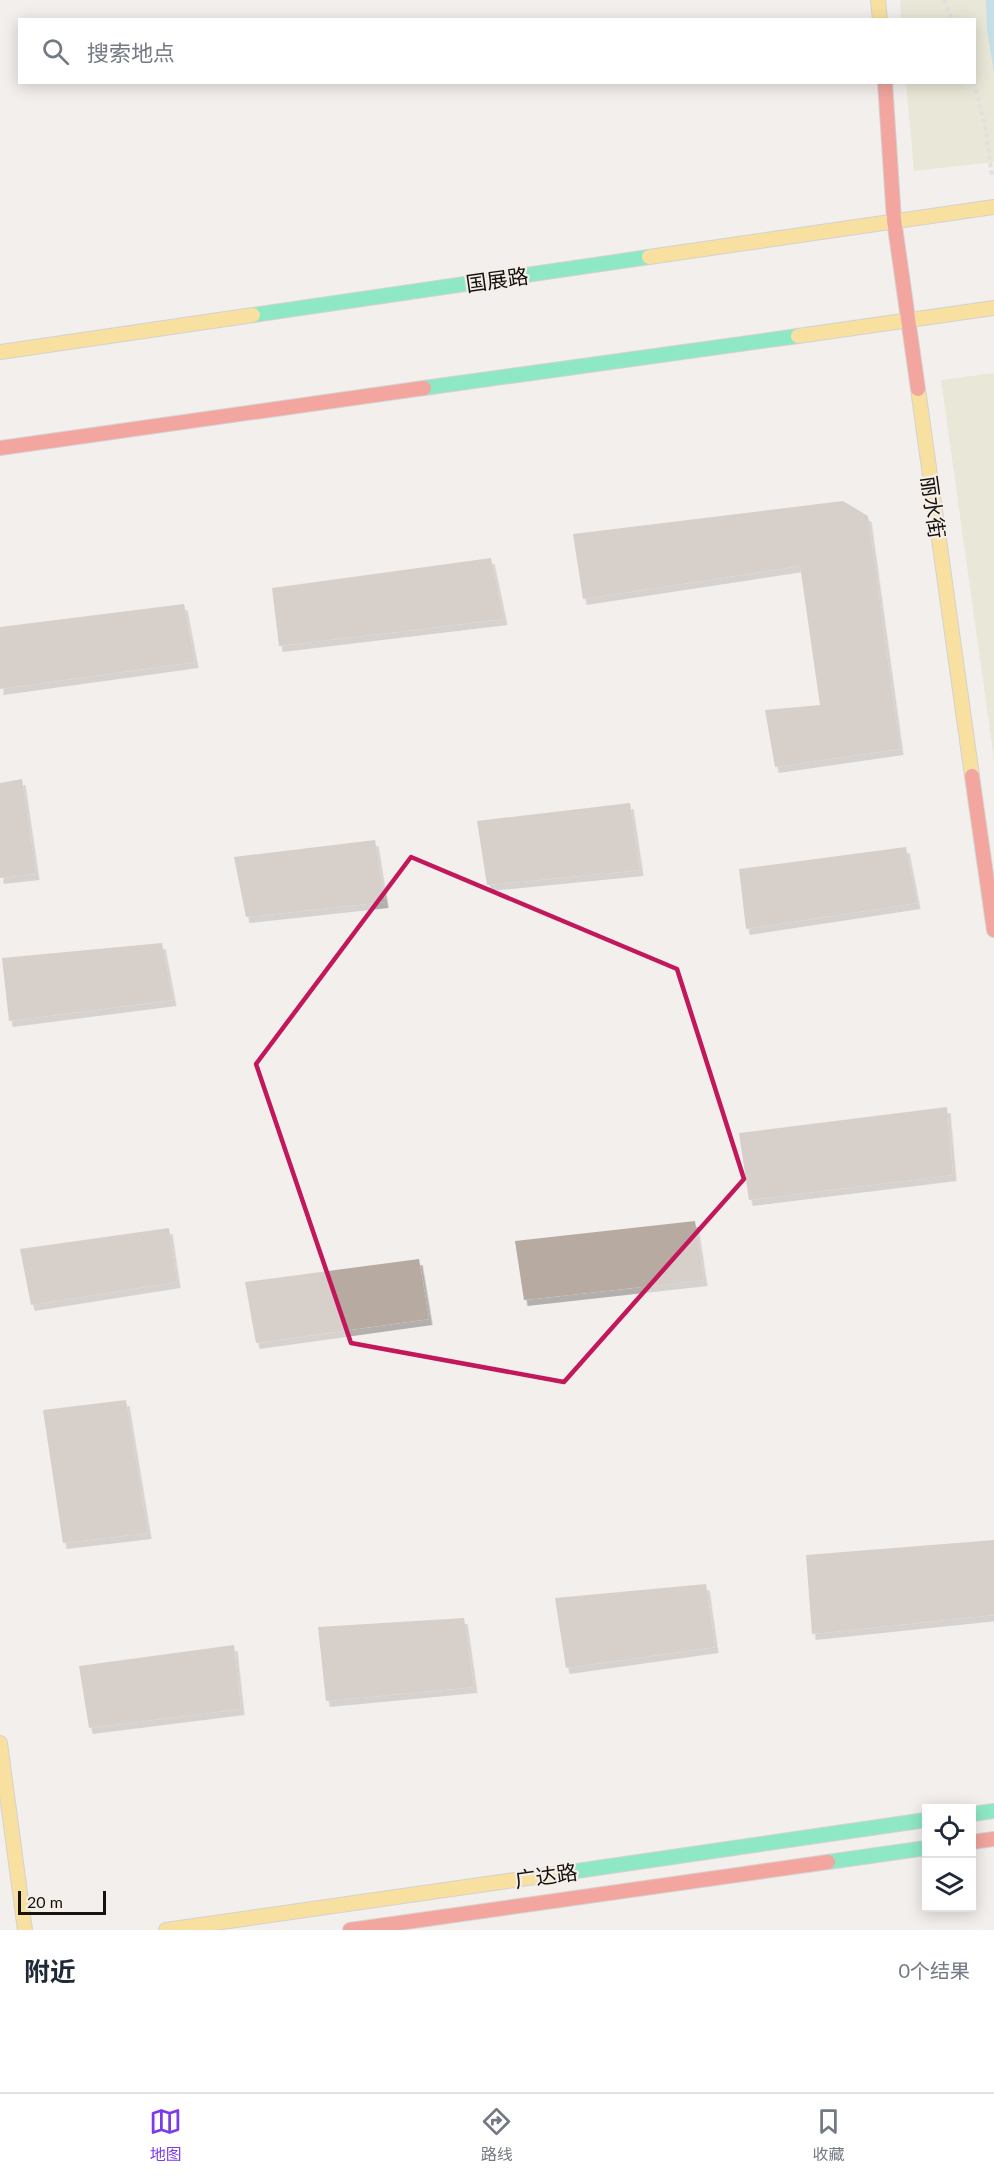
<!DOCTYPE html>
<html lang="zh">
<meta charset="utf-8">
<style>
body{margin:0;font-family:Lato,"Noto Sans SC",sans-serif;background:#f2f2f3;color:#1f2937}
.controls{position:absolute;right:18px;bottom:18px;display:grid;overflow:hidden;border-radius:0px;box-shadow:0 3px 15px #0003}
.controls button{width:54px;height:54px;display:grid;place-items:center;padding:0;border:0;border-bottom:2px solid #e0e1e3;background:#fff;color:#1f2937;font:30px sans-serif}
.scale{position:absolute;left:18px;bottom:15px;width:88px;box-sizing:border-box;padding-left:6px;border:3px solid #151210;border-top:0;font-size:16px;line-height:21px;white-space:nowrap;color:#151210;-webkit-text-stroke:4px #f6efe9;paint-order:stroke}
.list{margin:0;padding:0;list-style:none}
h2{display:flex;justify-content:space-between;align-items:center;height:78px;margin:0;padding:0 24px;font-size:26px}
h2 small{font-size:20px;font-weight:400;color:#747a83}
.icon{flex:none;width:33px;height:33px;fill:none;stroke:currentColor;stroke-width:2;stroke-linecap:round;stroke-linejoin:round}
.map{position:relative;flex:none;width:994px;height:1930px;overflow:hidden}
.search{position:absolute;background:#fff;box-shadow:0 3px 15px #0003;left:18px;right:18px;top:18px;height:66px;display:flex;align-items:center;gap:15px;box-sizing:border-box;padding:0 21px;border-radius:0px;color:#747a83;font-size:22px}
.sheet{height:162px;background:#fff}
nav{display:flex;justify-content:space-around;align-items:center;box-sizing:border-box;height:84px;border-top:2px solid #e0e1e3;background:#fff;font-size:16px;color:#747a83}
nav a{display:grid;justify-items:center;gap:3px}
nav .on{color:#7c3aed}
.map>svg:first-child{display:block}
</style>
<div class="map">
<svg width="994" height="1930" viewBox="0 0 994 1930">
<defs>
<filter id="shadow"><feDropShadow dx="3.5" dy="6" stdDeviation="0" flood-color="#0004"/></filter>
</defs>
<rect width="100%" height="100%" fill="#f3efec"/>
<!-- green -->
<g fill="#dedfbf">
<polygon points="900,0 994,0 994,162 914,171 906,83 974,82 974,20 901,19"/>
<polygon points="994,373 994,759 941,380"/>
</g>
<!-- water -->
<polygon fill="#90cbe1" points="986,0 994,0 994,73 987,29"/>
<!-- building -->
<g fill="#b7aaa0" filter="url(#shadow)">
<polygon points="843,501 868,516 900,749 775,767 765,710 820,705 800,566 583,599 573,534"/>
<polygon points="491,558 504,619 279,646 272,588"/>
<polygon points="184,604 195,662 0,689 0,627"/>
<polygon points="22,779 36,874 0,878 0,783"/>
<polygon points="630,803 640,870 487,885 477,821"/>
<polygon points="375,840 385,902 246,917 234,857"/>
<polygon points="906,847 917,903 746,929 739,869"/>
<polygon points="162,943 173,1000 9,1021 2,958"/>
<polygon points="947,1107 953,1175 749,1200 739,1133"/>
<polygon points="695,1221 704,1280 524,1300 515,1241"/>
<polygon points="169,1228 177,1282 31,1305 20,1249"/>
<polygon points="419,1259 429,1319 256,1343 245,1282"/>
<polygon points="126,1400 148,1533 63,1543 43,1410"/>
<polygon points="994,1540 994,1615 812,1634 806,1555"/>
<polygon points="706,1584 715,1647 566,1668 555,1598"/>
<polygon points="464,1618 474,1687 326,1701 318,1627"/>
<polygon points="234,1645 241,1709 89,1728 79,1666"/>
</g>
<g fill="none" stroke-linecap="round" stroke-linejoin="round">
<!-- fast casing -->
<g stroke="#b2afad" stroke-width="16">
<g id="fast">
<polyline points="253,315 649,257"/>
<polyline points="424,388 798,336"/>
<polyline points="972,1814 994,1811"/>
<polyline points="828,1862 926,1848"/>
<polyline points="563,1873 926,1820"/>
</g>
</g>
<!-- slow casing -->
<g stroke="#b2afad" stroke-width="16">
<g id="slow">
<polyline points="878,0 880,20"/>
<polyline points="649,257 994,207"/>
<polyline points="798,336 994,308"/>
<polyline points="0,352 253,315"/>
<polyline points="918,389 972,776"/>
<polyline points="0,1743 25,1930"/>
<polyline points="166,1930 563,1873"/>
</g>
</g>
<!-- jam casing -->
<g stroke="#b2afad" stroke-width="16">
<g id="jam">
<polyline points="885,82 894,220 918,389"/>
<polyline points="0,448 424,388"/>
<polyline points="972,776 994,930"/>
<polyline points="972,1842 994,1839"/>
<polyline points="350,1930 828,1862"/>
</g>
</g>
<!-- path -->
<g stroke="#cfcecd" stroke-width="4" stroke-dasharray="4.5 3" stroke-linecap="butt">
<polyline points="944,0 952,20"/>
<polyline points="974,82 986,130 992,176"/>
</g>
<!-- fast -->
<use href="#fast" stroke="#16e098" stroke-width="14"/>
<!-- slow -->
<use href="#slow" stroke="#ffcf43" stroke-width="14"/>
<!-- jam -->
<use href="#jam" stroke="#f24e42" stroke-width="14"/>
</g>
<!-- marked area -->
<path d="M0 0H994V1930H0ZM411,857L677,969L744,1179L564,1382L351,1343L256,1064Z" fill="#f3efec" fill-opacity=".55" fill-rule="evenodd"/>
<path fill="none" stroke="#c2185b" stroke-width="4.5" stroke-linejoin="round" d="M411,857L677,969L744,1179L564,1382L351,1343L256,1064Z"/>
<g text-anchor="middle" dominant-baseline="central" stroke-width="4.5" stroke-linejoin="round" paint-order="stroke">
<!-- street labels -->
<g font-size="21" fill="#151210" stroke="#f6efe9">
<text transform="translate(497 279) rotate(-8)">国展路</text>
<text transform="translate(934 507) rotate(82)">丽水街</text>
<text transform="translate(546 1875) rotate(-8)">广达路</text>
</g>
</g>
</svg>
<div class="controls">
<button><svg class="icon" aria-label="locate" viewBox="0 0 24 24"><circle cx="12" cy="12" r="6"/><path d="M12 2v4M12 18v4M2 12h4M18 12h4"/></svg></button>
<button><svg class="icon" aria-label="layers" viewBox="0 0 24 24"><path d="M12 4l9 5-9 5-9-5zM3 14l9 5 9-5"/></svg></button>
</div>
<div class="scale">20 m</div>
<div class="search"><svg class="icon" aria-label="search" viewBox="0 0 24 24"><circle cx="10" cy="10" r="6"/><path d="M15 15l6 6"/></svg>搜索地点</div>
</div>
<section class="sheet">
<h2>附近<small>0个结果</small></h2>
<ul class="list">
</ul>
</section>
<nav>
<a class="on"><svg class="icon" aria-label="map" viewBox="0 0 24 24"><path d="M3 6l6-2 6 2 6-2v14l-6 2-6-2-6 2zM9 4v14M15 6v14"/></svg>地图</a>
<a><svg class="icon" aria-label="directions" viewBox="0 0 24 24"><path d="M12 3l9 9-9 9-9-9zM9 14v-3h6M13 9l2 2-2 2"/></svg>路线</a>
<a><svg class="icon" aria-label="saved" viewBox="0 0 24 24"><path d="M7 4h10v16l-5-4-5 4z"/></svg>收藏</a>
</nav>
